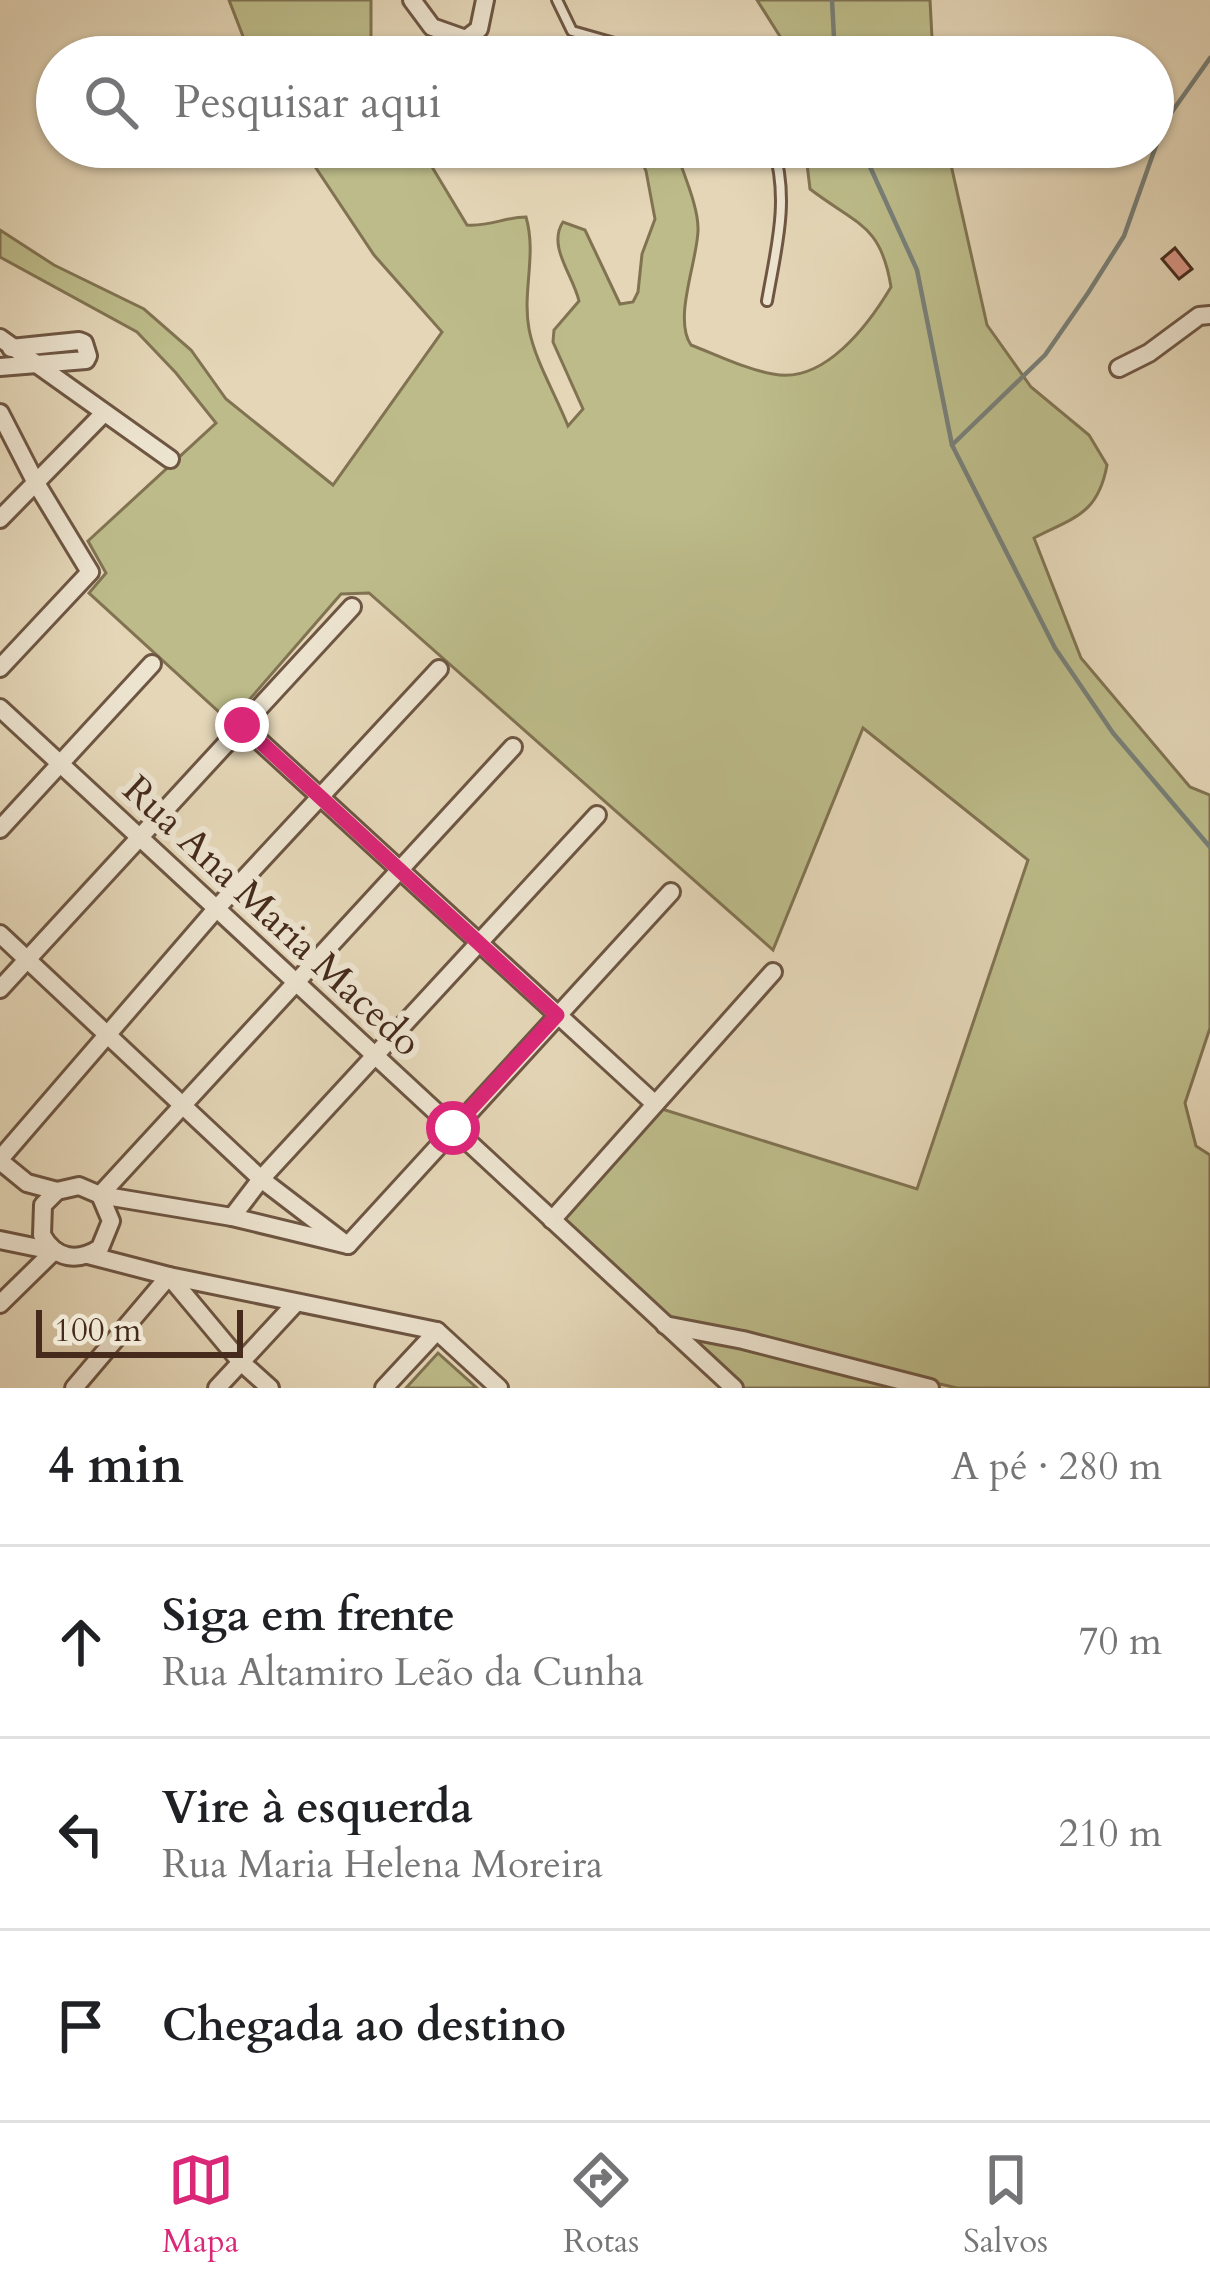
<!DOCTYPE html>
<html lang="pt">
<meta charset="utf-8">
<style>
body{margin:0;font-family:Cardo,serif;background:#f6f6f6;color:#202124}
.scale{position:absolute;left:36px;bottom:30px;width:207px;box-sizing:border-box;padding-left:12px;border:6px solid #462b1c;border-top:0;font-size:33px;line-height:42px;white-space:nowrap;color:#462b1c;-webkit-text-stroke:9px #ede4d0;paint-order:stroke}
.stop{position:absolute;width:36px;height:36px;margin:-27px;border:9px solid #db2777;border-radius:50%;background:#fff}
.stop.end{background:#db2777;border-color:#fff;box-shadow:0 3px 12px #0008}
.list{margin:0;padding:0;list-style:none}
h2{display:flex;justify-content:space-between;align-items:center;height:156px;margin:0;padding:0 48px;font-size:51px}
h2 small{font-size:39px;font-weight:400;color:#757577}
.list li{display:grid;grid-template-columns:78px 1fr auto;gap:36px;align-items:center;box-sizing:border-box;height:192px;padding:0 48px;border-top:3px solid #e0e0e0}
.list b{display:block;font-size:45px;white-space:nowrap}
.list p{margin:0;font-size:39px;white-space:nowrap;color:#757577}
.list em{font-size:39px;font-style:normal;color:#757577}
.icon{flex:none;width:66px;height:66px;fill:none;stroke:currentColor;stroke-width:2;stroke-linecap:round;stroke-linejoin:round}
.map{position:relative;flex:none;width:1210px;height:1388px;overflow:hidden}
.search{position:absolute;background:#fff;box-shadow:0 3px 9px #0004;left:36px;right:36px;top:36px;height:132px;display:flex;align-items:center;gap:30px;box-sizing:border-box;padding:0 42px;border-radius:66px;color:#757577;font-size:45px}
.sheet{height:732px;background:#fff}
nav{display:flex;justify-content:space-around;align-items:center;box-sizing:border-box;height:168px;border-top:3px solid #e0e0e0;background:#fff;font-size:33px;color:#757577}
nav a{display:grid;justify-items:center;gap:6px}
nav .on{color:#db2777}
.map>svg:first-child{display:block}
</style>
<div class="map">
<svg width="1210" height="1388" viewBox="0 0 1210 1388">
<rect width="100%" height="100%" fill="#e4d6b7"/>
<filter id="stains"><feTurbulence type="fractalNoise" baseFrequency=".00167" numOctaves="4"/><feColorMatrix values="0 0 0 0 .2 0 0 0 0 .09 0 0 0 0 .02 0 0 0 .5 -.17"/></filter>
<radialGradient id="worn" r=".72"><stop offset=".6" stop-color="#630" stop-opacity="0"/><stop offset="1" stop-color="#630" stop-opacity=".3"/></radialGradient>
<!-- green -->
<g fill="#bcbb89" stroke="#817352" stroke-width="3">
<polygon points="229,0 371,0 371,49 375,57 251,57"/>
<polygon points="757,0 930,0 933,57 793,57"/>
<path d="M302,147H420L467,225C489,227 505,217 526,217C537,255 522,291 529,329C535,361 556,395 568,426L583,409L553,342L554,330L579,301C573,275 547,246 563,222L585,230L620,304L633,302L638,292L642,254L655,219L646,171L635,147H675C682,172 699,206 698,231C697,262 673,319 691,345C717,355 745,369 773,374C824,385 869,324 891,287C881,224 857,225 810,189L805,147H947L987,325L1031,387L1089,435L1107,465C1098,514 1075,517 1034,538L1081,658L1190,787L1210,795V1028L1185,1103L1196,1146L1210,1155V1388H957L667,1319L561,1217L662,1109L917,1189L1028,860L863,728L773,950L369,593L341,594L230,722L89,593L106,573L88,541L216,423L176,373L137,332L0,257V230L54,265L144,309L191,350L226,399L333,485L442,332L374,255Z"/>
<polygon points="675,1331 918,1388 740,1388"/>
<polygon points="438,1353 477,1388 406,1388"/>
</g>
<g fill="none" stroke-linecap="round" stroke-linejoin="round">
<!-- stream -->
<g stroke="#777f78" stroke-width="4.5">
<polyline points="832,0 835,57"/>
<polyline points="861,147 917,270 952,445 1055,648 1113,733 1210,847"/>
<polyline points="952,445 1045,355 1088,293 1124,236 1164,123 1210,58"/>
</g>
</g>
<!-- building -->
<polygon fill="#d89583" stroke="#462b1c" stroke-width="3" points="1175,248 1192,269 1179,279 1162,259"/>
<g fill="none" stroke-linecap="round" stroke-linejoin="round">
<!-- lane casing -->
<g stroke="#6e5643" stroke-width="14">
<g id="lane">
<polyline points="557,0 572,31 653,54 723,46 730,57"/>
<path d="M767,301C776,249 790,199 773,147"/>
</g>
</g>
<!-- street casing -->
<g stroke="#6e5643" stroke-width="22">
<g id="street">
<polyline points="412,0 432,27 466,39 479,29 485,0"/>
<polyline points="0,338 170,459"/>
<polyline points="0,367 86,360 88,356 84,343 79,341 11,348"/>
<polyline points="1119,368 1149,353 1199,316 1210,315"/>
<polyline points="0,413 36,483 90,572 0,668"/>
<polyline points="0,519 104,413"/>
<polyline points="0,708 734,1388"/>
<polyline points="242,725 654,1103"/>
<polyline points="0,829 152,664"/>
<polyline points="0,934 261,1179 342,1241"/>
<polyline points="0,989 352,607"/>
<polyline points="0,1159 216,909 439,669"/>
<polyline points="0,1161 27,1183 57,1191"/>
<polyline points="100,1195 513,747"/>
<path d="M100,1195L111,1221L100,1248C78,1262 56,1260 42,1235L43,1205L57,1191L79,1186L100,1195L232,1217L348,1245"/>
<polyline points="232,1217 261,1179 597,815"/>
<polyline points="552,1220 773,972"/>
<polyline points="0,1240 53,1251"/>
<polyline points="348,1245 671,892"/>
<polyline points="88,1255 169,1276 240,1361 270,1388"/>
<polyline points="0,1304 54,1251"/>
<polyline points="665,1325 743,1340 930,1388"/>
<polyline points="74,1388 169,1276 437,1331 499,1388"/>
<polyline points="217,1388 294,1305"/>
<polyline points="384,1388 437,1331"/>
</g>
</g>
<!-- lane -->
<use href="#lane" stroke="#ede4d0" stroke-width="8"/>
<!-- street -->
<use href="#street" stroke="#ede4d0" stroke-width="16"/>
</g>
<g fill="none" stroke-linecap="round" stroke-linejoin="round">
<!-- route -->
<polyline stroke="#db2777" stroke-width="15" points="242,725 557,1015 453,1128"/>
</g>
<g text-anchor="middle" dominant-baseline="central" stroke-width="12" stroke-linejoin="round" paint-order="stroke">
<!-- street labels -->
<g font-size="39" fill="#462b1c" stroke="#ede4d0">
<text transform="translate(272 916) rotate(43)">Rua Ana Maria Macedo</text>
</g>
</g>
<rect width="100%" height="100%" filter="url(#stains)"/>
<rect width="100%" height="100%" fill="url(#worn)"/>
</svg>
<div class="scale">100 m</div>
<div class="stop" style="left:453px;top:1128px"></div>
<div class="stop end" style="left:242px;top:725px"></div>
<div class="search"><svg class="icon" aria-label="search" viewBox="0 0 24 24"><circle cx="10" cy="10" r="6"/><path d="M15 15l6 6"/></svg>Pesquisar aqui</div>
</div>
<section class="sheet">
<h2>4 min<small>A pé · 280 m</small></h2>
<ul class="list">
<li><svg class="icon" aria-label="ahead" viewBox="0 0 24 24"><path d="M12 20V5M6 11l6-6 6 6"/></svg><div><b>Siga em frente</b><p>Rua Altamiro Leão da Cunha</p></div><em>70 m</em></li>
<li><svg class="icon" aria-label="left" viewBox="0 0 24 24"><path d="M17 20v-9H6M10 6l-5 5 5 5"/></svg><div><b>Vire à esquerda</b><p>Rua Maria Helena Moreira</p></div><em>210 m</em></li>
<li><svg class="icon" aria-label="arrive" viewBox="0 0 24 24"><path d="M6 21V4h12l-3 4 3 4H6"/></svg><div><b>Chegada ao destino</b></div></li>
</ul>
</section>
<nav>
<a class="on"><svg class="icon" aria-label="map" viewBox="0 0 24 24"><path d="M3 6l6-2 6 2 6-2v14l-6 2-6-2-6 2zM9 4v14M15 6v14"/></svg>Mapa</a>
<a><svg class="icon" aria-label="directions" viewBox="0 0 24 24"><path d="M12 3l9 9-9 9-9-9zM9 14v-3h6M13 9l2 2-2 2"/></svg>Rotas</a>
<a><svg class="icon" aria-label="saved" viewBox="0 0 24 24"><path d="M7 4h10v16l-5-4-5 4z"/></svg>Salvos</a>
</nav>
